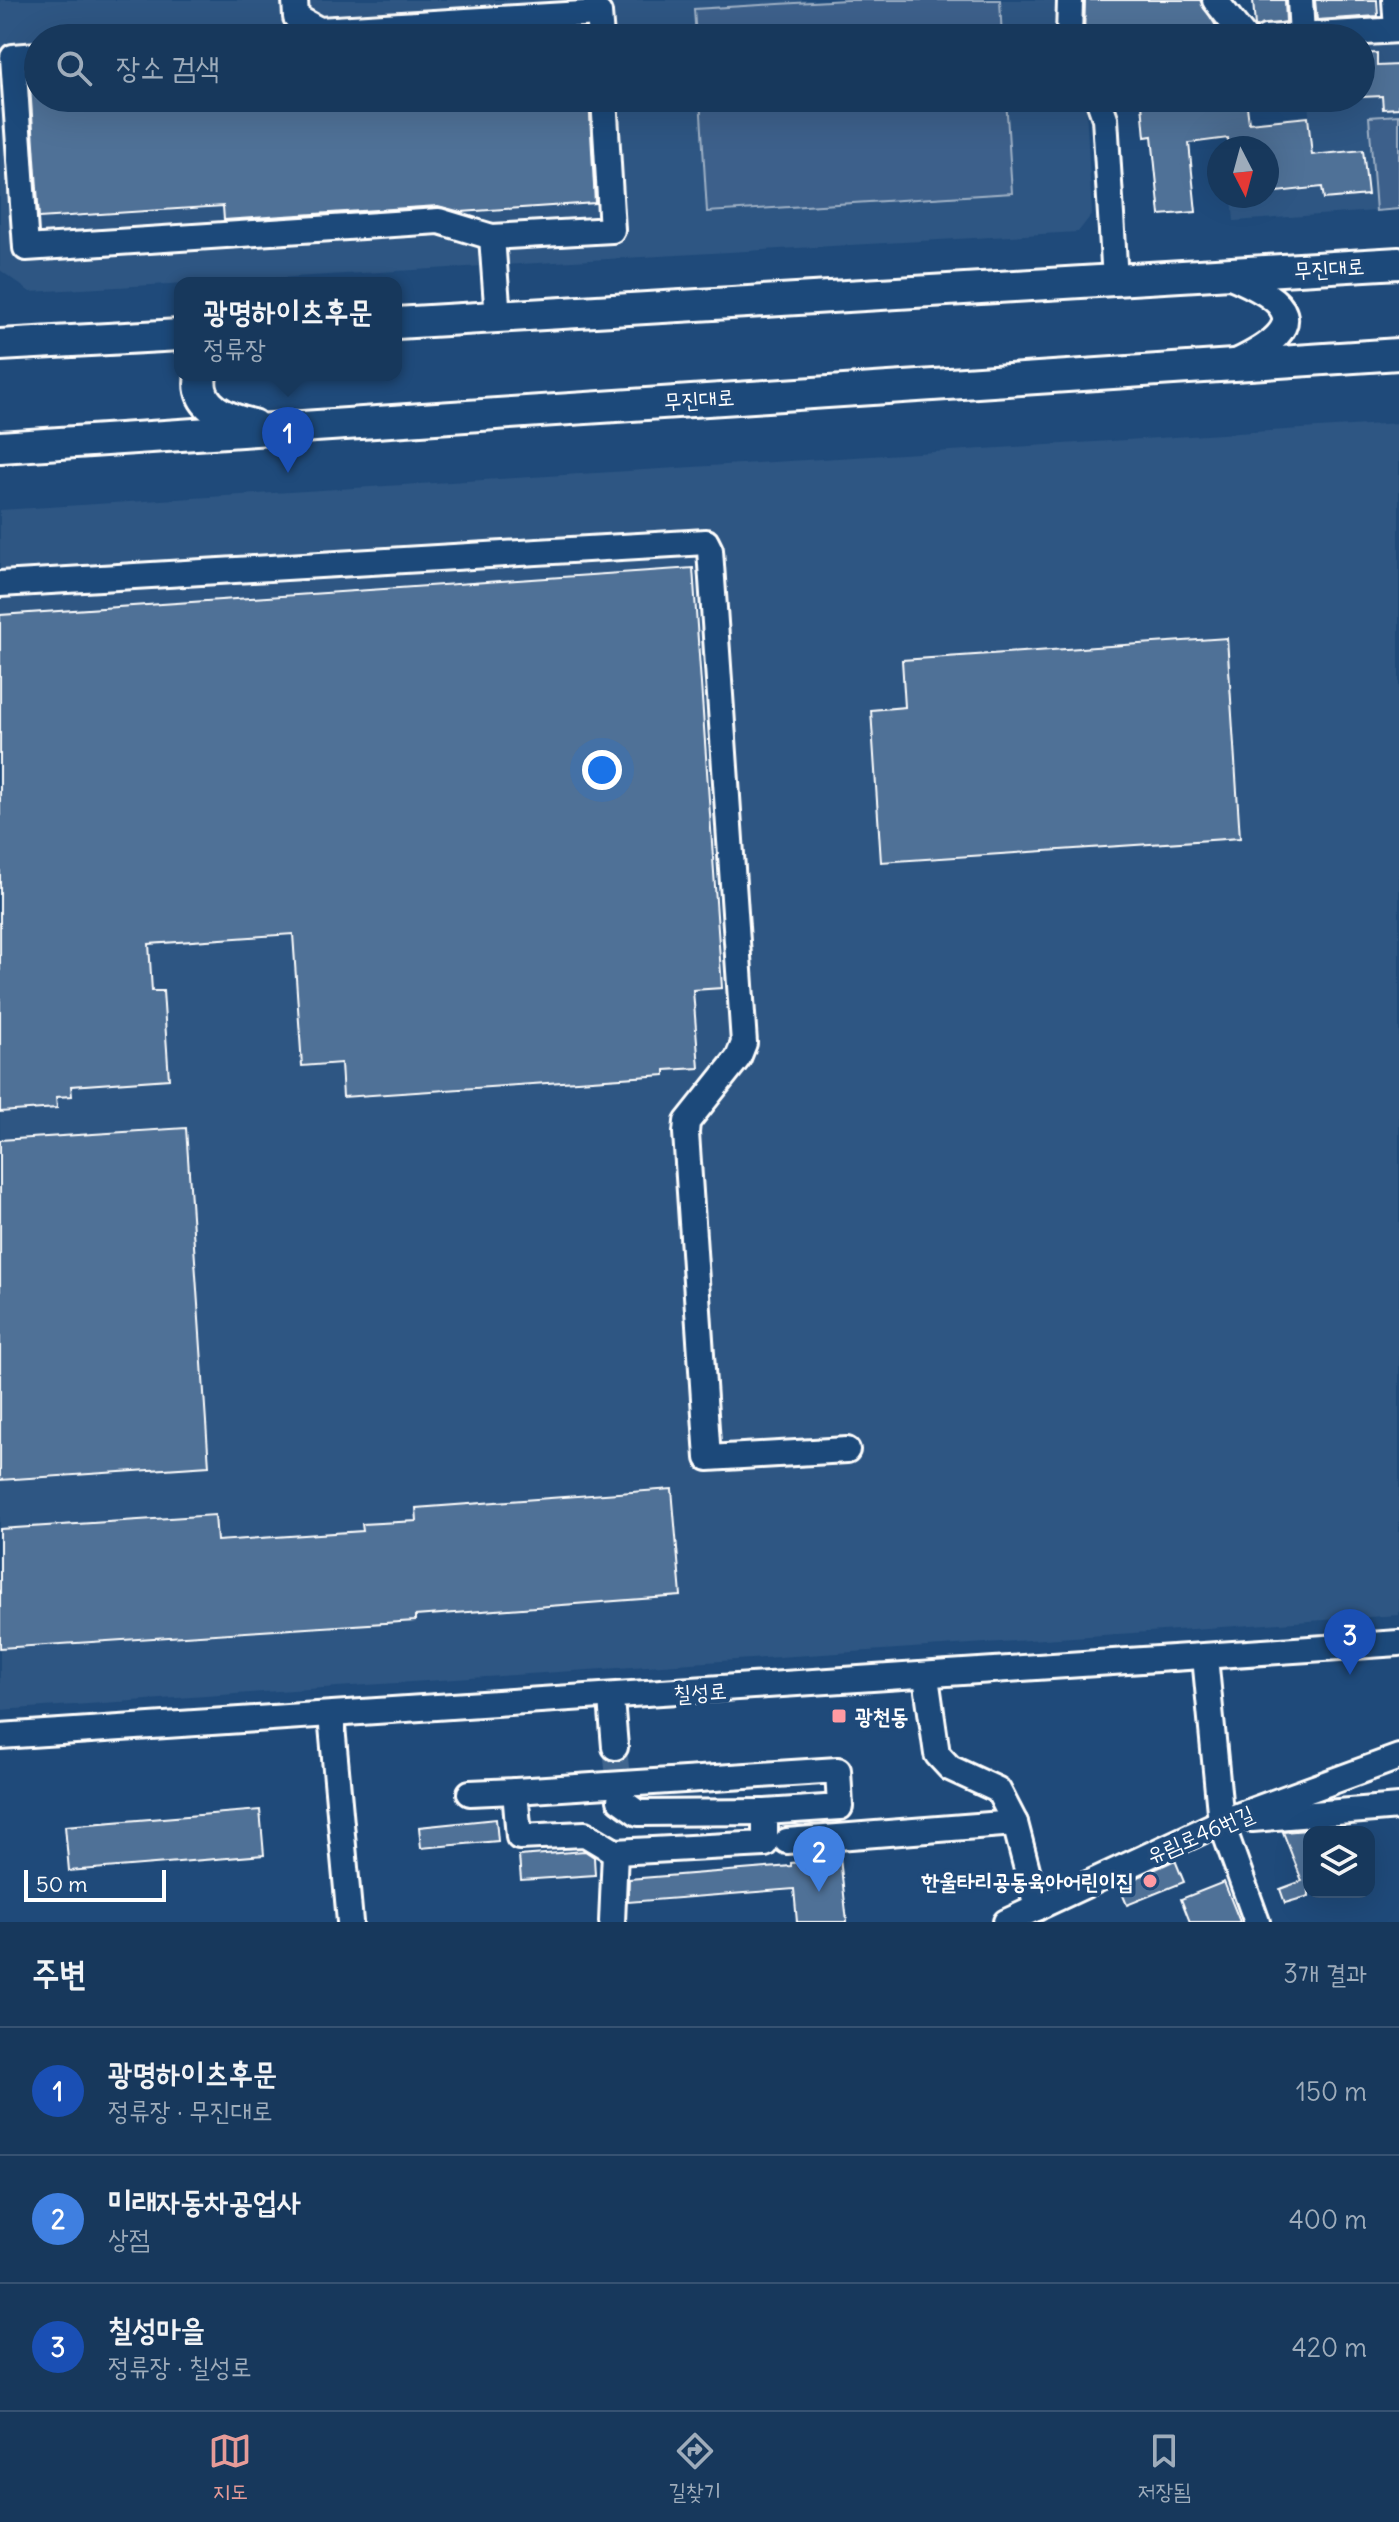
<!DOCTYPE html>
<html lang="ko">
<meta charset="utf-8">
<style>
body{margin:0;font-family:Delius,"Poor Story",sans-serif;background:#203f62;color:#f1f3f6}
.controls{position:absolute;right:24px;bottom:24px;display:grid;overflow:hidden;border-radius:16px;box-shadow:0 8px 32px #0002}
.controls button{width:72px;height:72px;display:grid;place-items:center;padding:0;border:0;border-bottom:2px solid #365272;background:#17385c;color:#f1f3f6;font:40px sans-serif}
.compass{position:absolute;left:1207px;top:136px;width:72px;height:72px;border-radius:50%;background:#17385c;box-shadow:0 8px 32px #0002;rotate:174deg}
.scale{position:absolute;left:24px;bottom:20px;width:142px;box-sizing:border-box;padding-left:8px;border:4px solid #fff;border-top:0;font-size:22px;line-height:28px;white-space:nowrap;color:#fff;-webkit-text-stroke:6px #1f4a7a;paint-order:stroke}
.you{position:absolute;left:602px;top:770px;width:28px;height:28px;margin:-20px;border:6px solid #fff;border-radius:50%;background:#1a73e8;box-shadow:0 0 0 12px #1a73e833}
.badge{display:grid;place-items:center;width:52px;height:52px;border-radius:50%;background:#e69b98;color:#fff;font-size:26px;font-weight:700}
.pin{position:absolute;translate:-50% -66px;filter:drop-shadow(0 2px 4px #0008)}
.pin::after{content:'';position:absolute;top:42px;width:28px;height:24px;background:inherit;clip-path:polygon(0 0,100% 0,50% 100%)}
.popup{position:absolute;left:174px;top:277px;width:228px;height:104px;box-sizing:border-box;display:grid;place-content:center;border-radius:16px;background:#17385c;filter:drop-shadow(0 2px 6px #0005);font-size:26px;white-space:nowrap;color:#9eacbb}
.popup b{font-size:30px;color:#f1f3f6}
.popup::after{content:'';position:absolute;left:50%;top:100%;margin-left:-16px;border:16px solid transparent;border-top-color:#17385c}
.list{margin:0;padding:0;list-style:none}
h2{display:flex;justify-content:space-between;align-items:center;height:104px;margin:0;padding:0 32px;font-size:34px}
h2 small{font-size:26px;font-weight:400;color:#9eacbb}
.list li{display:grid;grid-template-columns:52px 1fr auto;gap:24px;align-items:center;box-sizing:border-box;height:128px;padding:0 32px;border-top:2px solid #365272}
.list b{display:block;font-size:30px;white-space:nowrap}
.list p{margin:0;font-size:26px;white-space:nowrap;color:#9eacbb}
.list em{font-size:26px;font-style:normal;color:#9eacbb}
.icon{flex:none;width:44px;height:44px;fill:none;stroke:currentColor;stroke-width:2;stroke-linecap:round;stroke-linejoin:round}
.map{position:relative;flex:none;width:1399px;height:1922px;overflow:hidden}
.search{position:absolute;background:#17385c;box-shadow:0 8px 32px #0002;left:24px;right:24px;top:24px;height:88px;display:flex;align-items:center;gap:20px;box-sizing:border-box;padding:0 28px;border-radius:44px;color:#9eacbb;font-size:30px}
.sheet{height:488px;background:#17385c}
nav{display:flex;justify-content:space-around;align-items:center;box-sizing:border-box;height:112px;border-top:2px solid #365272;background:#17385c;font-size:22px;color:#9eacbb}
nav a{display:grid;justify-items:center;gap:4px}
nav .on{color:#e69b98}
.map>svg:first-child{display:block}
</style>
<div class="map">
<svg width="1399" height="1922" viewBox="0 0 1399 1922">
<rect width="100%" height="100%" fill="#1f4a7a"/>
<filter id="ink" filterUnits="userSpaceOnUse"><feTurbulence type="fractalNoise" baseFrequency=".0125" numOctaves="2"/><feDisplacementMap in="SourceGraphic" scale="16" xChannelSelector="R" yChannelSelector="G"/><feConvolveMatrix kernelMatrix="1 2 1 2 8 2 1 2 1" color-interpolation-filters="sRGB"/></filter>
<g filter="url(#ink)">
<!-- built -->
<g fill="#2e5683">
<polygon points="0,0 1061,0 1060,38 38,38 38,98 1079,98 1086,109 1092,214 1078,232 30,292 0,270"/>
<polygon points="1399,43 1399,115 1369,117 1376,211 1234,221 1232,196 1267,196 1267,148 1228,148 1225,123 1309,115 1308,98 1361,98 1361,46"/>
<polygon points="1399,423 1399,1615 0,1710 0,510"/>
</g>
<!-- green -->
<g fill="#3c618b" stroke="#9eb0c5" stroke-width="2">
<polygon points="846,0 1000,0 1002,38 696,38 694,9"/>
<polygon points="700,98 1006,98 1012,193 707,212"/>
<polygon points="1399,115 1399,209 1376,211 1369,117"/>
</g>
<!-- building -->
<g fill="#507197" stroke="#fff" stroke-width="2">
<polygon points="1085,0 1200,0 1216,26 1190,35 1190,38 1084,38"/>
<polygon points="1253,0 1285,0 1286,22 1255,27"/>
<polygon points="1315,0 1377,0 1378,16 1317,20"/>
<polygon points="1377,53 1377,66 1399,65 1399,108 1383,109 1382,96 1361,97 1361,54"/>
<polygon points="38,70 38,98 589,98 595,203 461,212 438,206 224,220 223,206 39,218 29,71"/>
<polygon points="1205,98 1246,98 1249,123 1308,117 1312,155 1363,150 1368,195 1324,199 1322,187 1277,192 1277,186 1267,187 1267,148 1229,148 1228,138 1189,143 1196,212 1160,215 1152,136 1145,137 1142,104"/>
<polygon points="693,568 722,988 693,990 699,1068 665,1070 665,1075 343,1097 341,1063 302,1066 293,934 149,944 152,991 163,991 169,1079 71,1086 72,1096 56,1097 57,1108 0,1112 0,615"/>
<polygon points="1227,638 1240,838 881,862 871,710 905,707 902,660"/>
<polygon points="186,1128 209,1466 0,1480 0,1140"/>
<polygon points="672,1489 681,1596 415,1616 415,1621 0,1648 0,1529 215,1515 217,1541 363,1531 362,1524 417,1521 416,1508"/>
<polygon points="260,1810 264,1855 69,1871 65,1826"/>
<polygon points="496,1819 498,1841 421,1848 419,1827"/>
<polygon points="1307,1830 1309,1896 1285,1903 1280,1889 1302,1881 1283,1832"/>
<polygon points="585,1851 594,1857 595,1875 521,1880 519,1856"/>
<polygon points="840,1858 847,1922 797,1922 794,1889 628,1902 629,1879 791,1866 791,1863"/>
<polygon points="1175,1860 1184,1882 1127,1905 1119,1886"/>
<polygon points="1224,1882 1240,1922 1190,1922 1181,1899"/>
</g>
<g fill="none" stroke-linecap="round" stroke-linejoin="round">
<!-- minor-tunnel -->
<polyline stroke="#41658e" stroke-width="24" stroke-dasharray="24 12" stroke-linecap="butt" points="615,1747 620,1800"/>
<!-- minor casing -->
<g stroke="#fff" stroke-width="30">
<g id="minor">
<polyline points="295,0 296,17 319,30 599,13 601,38"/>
<polyline points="1215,0 1245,38"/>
<polyline points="1300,0 1302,35"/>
<polyline points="1395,0 1397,30"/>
<polyline points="1069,38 1070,0"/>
<polyline points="1266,38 1399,30"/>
<polyline points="38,55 13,57 26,248 439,221 492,237 612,230 604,98"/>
<polyline points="1098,98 1105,118 1115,280"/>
<polyline points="492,237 498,318"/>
<path d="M1228,275C1290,301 1313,325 1238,361"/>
<polyline points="0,584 706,542 710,550 744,1043 738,1058 687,1122 686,1133 708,1458 847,1450"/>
<polyline points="1205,1657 1221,1822 1257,1922"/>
<polyline points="926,1677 937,1754 950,1768 998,1790 1015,1823 1037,1908"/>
<polyline points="611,1699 615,1747"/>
<polyline points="331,1715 350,1922"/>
<polyline points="0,1736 1399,1643"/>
<polygon points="838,1770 840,1807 765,1812 765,1844 615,1852 585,1834 519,1837 515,1791"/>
<polyline points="470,1793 515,1791"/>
<polyline points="620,1800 638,1813 765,1812"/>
<polyline points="1252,1819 1399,1807"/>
<polyline points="787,1841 1015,1823"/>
<polyline points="612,1922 615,1852"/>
<polyline points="1006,1922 1221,1822 1399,1757"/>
</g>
</g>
<!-- major casing -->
<g stroke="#fff" stroke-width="36">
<g id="major">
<polyline points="396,323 1399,263"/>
<polyline points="0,345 180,335"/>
<path d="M201,375C195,407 227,419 253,425"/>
<polyline points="0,447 1399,354"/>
</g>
</g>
<!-- minor -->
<use href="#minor" stroke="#1f4a7a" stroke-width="24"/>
<!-- major -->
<use href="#major" stroke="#1f4a7a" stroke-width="30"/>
</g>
</g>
<!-- markers -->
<g fill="#ff9aa2" stroke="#1f4a7a" stroke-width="3">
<rect x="831" y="1708" width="16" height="16" rx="4"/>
<circle cx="1150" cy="1881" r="8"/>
</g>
<g text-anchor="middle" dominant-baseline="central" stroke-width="8" stroke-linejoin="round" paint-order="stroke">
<!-- street labels -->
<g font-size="22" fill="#fff" stroke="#1f4a7a">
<text transform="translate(1329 268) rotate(-4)">무진대로</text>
<text transform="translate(699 399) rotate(-4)">무진대로</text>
<text transform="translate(700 1692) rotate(-4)">칠성로</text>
<text transform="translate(1200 1834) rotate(-23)">유림로46번길</text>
</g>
<!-- poi labels -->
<g font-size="22" font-weight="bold" fill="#fff" stroke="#1f4a7a" text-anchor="start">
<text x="855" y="1716">광천동</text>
<text x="1134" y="1881" text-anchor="end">한울타리공동육아어린이집</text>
</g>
</g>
</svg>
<div class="controls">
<button><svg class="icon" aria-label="layers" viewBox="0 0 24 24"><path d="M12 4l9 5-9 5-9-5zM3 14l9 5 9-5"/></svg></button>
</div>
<svg class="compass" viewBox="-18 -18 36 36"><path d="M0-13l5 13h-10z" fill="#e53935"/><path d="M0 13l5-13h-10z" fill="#9eacbb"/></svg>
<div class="scale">50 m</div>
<div class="you"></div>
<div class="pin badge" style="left:288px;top:473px;background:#1a4fb4">1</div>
<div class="popup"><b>광명하이츠후문</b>정류장</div>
<div class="pin badge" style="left:819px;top:1892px;background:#3f7fe0">2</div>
<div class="pin badge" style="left:1350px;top:1675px;background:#1a4fb4">3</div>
<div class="search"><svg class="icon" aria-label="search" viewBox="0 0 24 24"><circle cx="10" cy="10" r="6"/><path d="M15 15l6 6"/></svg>장소 검색</div>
</div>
<section class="sheet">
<h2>주변<small>3개 결과</small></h2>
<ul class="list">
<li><span class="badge" style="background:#1a4fb4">1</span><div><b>광명하이츠후문</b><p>정류장 · 무진대로</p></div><em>150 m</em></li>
<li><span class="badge" style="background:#3f7fe0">2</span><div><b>미래자동차공업사</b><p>상점</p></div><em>400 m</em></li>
<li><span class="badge" style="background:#1a4fb4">3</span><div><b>칠성마을</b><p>정류장 · 칠성로</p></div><em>420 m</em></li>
</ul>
</section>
<nav>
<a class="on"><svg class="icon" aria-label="map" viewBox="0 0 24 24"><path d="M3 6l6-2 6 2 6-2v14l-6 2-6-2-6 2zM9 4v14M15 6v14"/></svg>지도</a>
<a><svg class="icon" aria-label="directions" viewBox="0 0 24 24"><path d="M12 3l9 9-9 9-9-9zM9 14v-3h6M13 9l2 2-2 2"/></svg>길찾기</a>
<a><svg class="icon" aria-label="saved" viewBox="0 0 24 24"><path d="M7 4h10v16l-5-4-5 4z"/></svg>저장됨</a>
</nav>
